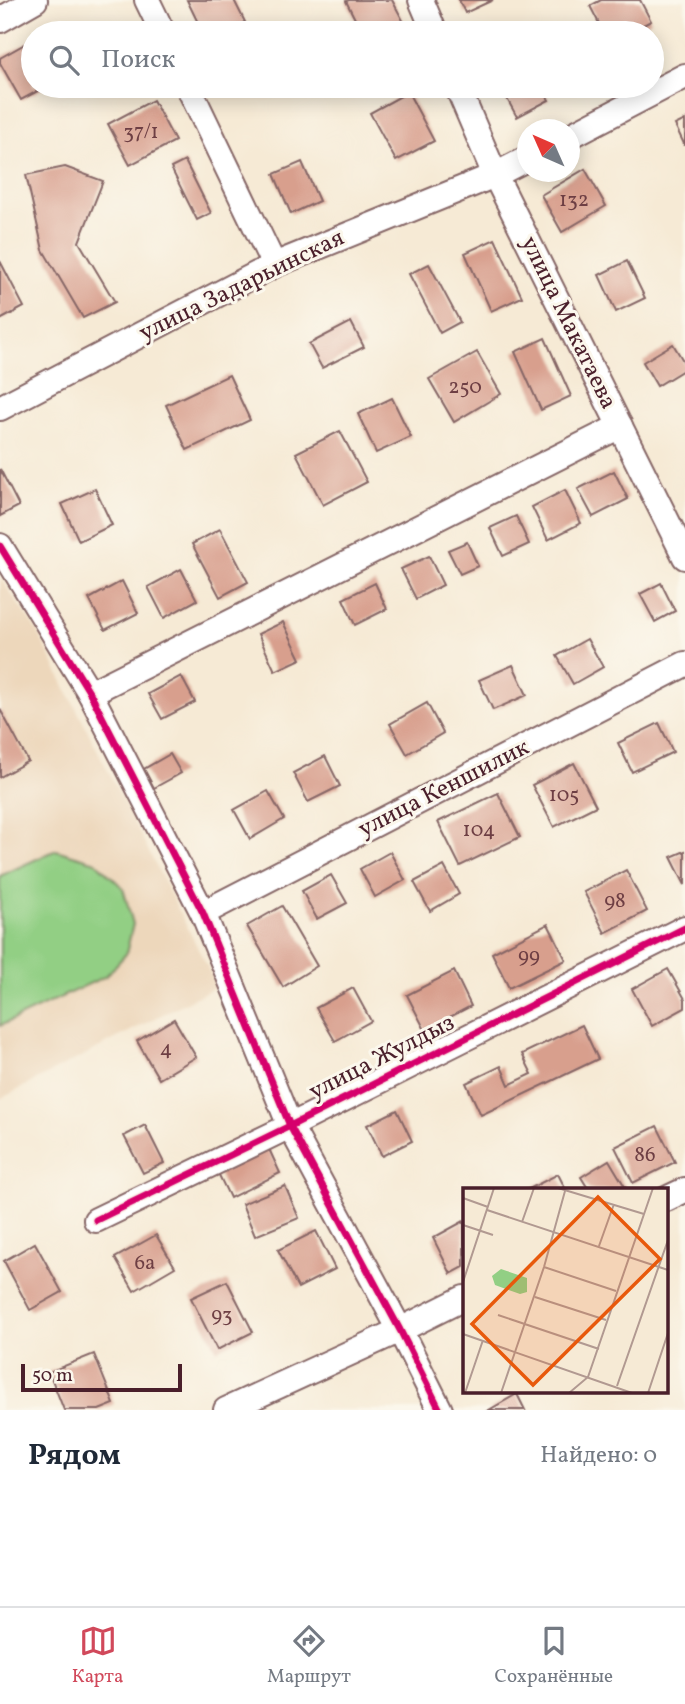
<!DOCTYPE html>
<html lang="ru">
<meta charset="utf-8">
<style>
body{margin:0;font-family:Vollkorn,serif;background:#f6f6f7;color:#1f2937}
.compass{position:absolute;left:517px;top:119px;width:63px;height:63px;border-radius:50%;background:#fff;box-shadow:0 4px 18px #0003;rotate:315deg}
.scale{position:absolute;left:21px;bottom:18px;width:161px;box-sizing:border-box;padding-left:7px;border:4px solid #4a1f2b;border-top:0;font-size:19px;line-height:24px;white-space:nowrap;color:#4a1f2b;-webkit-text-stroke:5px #fbf7ec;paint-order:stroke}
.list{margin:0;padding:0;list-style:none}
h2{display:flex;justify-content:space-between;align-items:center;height:91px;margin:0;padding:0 28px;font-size:30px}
h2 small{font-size:23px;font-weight:400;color:#747a83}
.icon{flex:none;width:38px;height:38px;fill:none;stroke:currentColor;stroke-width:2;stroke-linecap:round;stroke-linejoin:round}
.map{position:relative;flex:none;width:685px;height:1410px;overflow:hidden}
.search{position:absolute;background:#fff;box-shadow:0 4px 18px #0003;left:21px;right:21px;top:21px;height:77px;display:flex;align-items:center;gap:18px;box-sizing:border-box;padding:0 24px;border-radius:38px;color:#747a83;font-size:26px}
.sheet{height:196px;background:#fff}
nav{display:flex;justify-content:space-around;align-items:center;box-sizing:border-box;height:98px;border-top:2px solid #e0e1e3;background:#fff;font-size:19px;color:#747a83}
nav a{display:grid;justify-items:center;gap:4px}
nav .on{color:#d1495b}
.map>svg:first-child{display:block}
</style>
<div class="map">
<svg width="685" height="1410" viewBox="0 0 685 1410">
<rect width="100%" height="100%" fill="#fbf7ec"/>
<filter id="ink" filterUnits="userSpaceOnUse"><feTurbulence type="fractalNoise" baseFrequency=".0143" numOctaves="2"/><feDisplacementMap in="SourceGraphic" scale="14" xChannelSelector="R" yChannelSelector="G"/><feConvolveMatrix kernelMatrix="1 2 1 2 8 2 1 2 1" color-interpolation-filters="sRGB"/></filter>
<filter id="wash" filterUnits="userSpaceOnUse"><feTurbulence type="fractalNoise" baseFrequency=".00686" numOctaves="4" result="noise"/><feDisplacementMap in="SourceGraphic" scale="28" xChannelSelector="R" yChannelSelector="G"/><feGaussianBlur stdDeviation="1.57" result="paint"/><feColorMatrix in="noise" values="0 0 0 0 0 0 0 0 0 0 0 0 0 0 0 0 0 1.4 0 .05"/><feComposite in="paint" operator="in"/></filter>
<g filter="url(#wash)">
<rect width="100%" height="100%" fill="#f6ead5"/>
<!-- built -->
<polygon fill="#edd7bb" points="0,578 37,631 217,986 0,1099"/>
<!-- green -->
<polygon fill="#92cf84" stroke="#6e7758" stroke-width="2" points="56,850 96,862 123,888 133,924 126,954 106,976 0,1026 0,876"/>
<g id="blocks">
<!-- building -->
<g fill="#d89f8d">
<polygon points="187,0 234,0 245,22 223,33 203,33"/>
<polygon points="349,0 392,0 408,30 401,33 362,33 346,1"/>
<polygon points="459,0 493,0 465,13"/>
<polygon points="601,0 640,0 651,21 628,33 604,33 590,6"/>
<polygon points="32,40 33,86 47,86 21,100 0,63 0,58"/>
<polygon points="500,86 541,86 549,100 517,117"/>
<polygon points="408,92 434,141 396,161 370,113"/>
<polygon points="153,100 175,141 130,165 108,124"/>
<polygon points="685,120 685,146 675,125"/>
<polygon points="185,161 211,213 197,220 171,168"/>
<polygon points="302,162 319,201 291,214 274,174"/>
<polygon points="65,167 103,181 79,242 115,302 83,318 43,250 26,175"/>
<polygon points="585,169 606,206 562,232 541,195"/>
<polygon points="495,239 522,297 491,311 465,253"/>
<polygon points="0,261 24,307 0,320"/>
<polygon points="627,261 645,298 616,312 599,275"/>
<polygon points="429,264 460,322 440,333 409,274"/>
<polygon points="351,322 364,347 322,368 309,344"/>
<polygon points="545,338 571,396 541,410 515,352"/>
<polygon points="673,344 685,364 685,369 657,386 643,362"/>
<polygon points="477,352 501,394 454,422 429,379"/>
<polygon points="229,375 250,420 187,450 166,405"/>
<polygon points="392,398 411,437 376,453 358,414"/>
<polygon points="340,431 367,482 323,505 296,453"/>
<polygon points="0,469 19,506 0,516"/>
<polygon points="614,471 628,499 593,517 578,489"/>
<polygon points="95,489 112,525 79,541 62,504"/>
<polygon points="565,490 581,523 548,540 532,507"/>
<polygon points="516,516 529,544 503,556 490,528"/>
<polygon points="220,529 248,582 220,597 192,544"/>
<polygon points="467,542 478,566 460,574 448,550"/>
<polygon points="429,556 443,585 416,599 401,569"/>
<polygon points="181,569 197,600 164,618 148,587"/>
<polygon points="122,581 138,613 105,630 89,599"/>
<polygon points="375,583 387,609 355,625 343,599"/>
<polygon points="661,583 675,611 655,622 640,594"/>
<polygon points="283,622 301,659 275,671 258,634"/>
<polygon points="587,639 603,667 573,684 557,656"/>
<polygon points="513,665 527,695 493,710 479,680"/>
<polygon points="181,676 195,702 162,719 148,694"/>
<polygon points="427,703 443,733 407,754 390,724"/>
<polygon points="0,709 28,761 0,777"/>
<polygon points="659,723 673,752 632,772 618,743"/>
<polygon points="170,754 181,773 154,788 144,769"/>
<polygon points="325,756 340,786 308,802 293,773"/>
<polygon points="574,763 596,806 554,827 532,785"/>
<polygon points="268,791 284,819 250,839 234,810"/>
<polygon points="498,793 520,837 460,866 438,822"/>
<polygon points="685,851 685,885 671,857"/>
<polygon points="390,852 405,880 375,897 360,869"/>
<polygon points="444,866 459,894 430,911 414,882"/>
<polygon points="626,870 647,911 605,933 584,892"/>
<polygon points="331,875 347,903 317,919 302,891"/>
<polygon points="282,906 317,966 283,987 247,926"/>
<polygon points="548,924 566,960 509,988 492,953"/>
<polygon points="668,969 685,999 685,1008 652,1026 632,989"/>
<polygon points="454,971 471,1006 425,1030 407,995"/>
<polygon points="353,988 371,1021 335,1041 316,1008"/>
<polygon points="174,1019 196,1057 159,1079 137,1041"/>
<polygon points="582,1025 598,1059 481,1115 466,1083 501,1066 509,1085 532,1074 522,1054"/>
<polygon points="397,1110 412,1141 382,1156 367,1125"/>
<polygon points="145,1125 164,1163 143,1173 124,1136"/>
<polygon points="657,1126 675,1162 633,1183 615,1147"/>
<polygon points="269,1149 280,1173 230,1198 218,1173"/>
<polygon points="609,1160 627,1190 589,1190 581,1177"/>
<polygon points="558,1174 566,1190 527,1190"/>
<polygon points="285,1186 299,1218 255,1236 242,1204"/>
<polygon points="464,1221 464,1267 451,1274 433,1238"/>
<polygon points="316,1231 335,1269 298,1288 278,1250"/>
<polygon points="156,1235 175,1267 134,1291 115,1258"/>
<polygon points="35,1243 62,1292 30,1310 4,1261"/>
<polygon points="227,1281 253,1332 217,1350 191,1298"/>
<polygon points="94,1354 114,1404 99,1410 64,1410 49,1372"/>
<polygon points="517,1394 525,1410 489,1410"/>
</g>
</g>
</g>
<g filter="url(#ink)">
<use href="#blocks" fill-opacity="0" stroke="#866666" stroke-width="2"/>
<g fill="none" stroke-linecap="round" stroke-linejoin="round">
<!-- street casing -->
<g stroke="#866666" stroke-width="28">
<g id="street">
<polyline points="147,0 163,33"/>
<polyline points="421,0 435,33"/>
<polyline points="0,20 35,0"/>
<polyline points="188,86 274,265"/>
<polyline points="457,86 495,175 685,557"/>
<polyline points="570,136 685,76"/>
<polyline points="0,408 274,265 495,175 528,158"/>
<polyline points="0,546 90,693 203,913 290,1126 400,1330 440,1410"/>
<polyline points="90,693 620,426"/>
<polyline points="203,913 685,664"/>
<polyline points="666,1199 685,1190"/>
<polyline points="96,1220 290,1126 685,928"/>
<polyline points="226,1410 400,1330 464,1298"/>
</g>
</g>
<!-- street -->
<use href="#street" stroke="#fff" stroke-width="24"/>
<!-- cycleway casing -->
<g stroke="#fbf7ec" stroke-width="11">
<g id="cycleway">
<polyline points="0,546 90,693 203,913 290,1126 400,1330 440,1410"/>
<polyline points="96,1220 290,1126 685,928"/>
</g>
</g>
<!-- cycleway -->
<use href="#cycleway" stroke="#d6006c" stroke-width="7"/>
</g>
</g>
<g text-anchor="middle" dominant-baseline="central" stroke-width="6" stroke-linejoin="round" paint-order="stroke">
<!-- number labels -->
<g font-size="21" fill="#6e3f44">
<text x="141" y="132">37/1</text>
<text x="574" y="200">132</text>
<text x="465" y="387">250</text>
<text x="564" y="795">105</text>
<text x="479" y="830">104</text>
<text x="615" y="901">98</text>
<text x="529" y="956">99</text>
<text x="166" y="1049">4</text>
<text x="645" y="1155">86</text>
<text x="145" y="1263">6а</text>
<text x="222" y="1315">93</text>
</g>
<!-- street labels -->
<g font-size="24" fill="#4a1f2b" stroke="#fbf7ec">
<text transform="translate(242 286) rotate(-26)">улица Задарьинская</text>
<text transform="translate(568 323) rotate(64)">улица Макатаева</text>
<text transform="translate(444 789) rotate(-27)">улица Кеншилик</text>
<text transform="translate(382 1058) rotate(-27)">улица Жулдыз</text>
</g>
</g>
<!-- overview -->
<g transform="translate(463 1188)">
<rect width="205" height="205" fill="#f6ead5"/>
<path d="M38,81L64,90V104L57,106L32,97L29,88Z" fill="#92cf84"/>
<path fill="none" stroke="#b19991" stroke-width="2" d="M95,0L181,26M0,10L25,19M24,22L205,82M59,34L71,0M0,37L30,47M136,58L151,16M81,79L153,103M0,94L31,0M72,109L143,132M35,127L136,161M0,146L169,205M154,198L205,52M2,205L20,152M38,205L81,79L102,3M106,205L125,189L190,0M185,205L205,145"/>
<path fill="#e8590c" fill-opacity="0.15" stroke="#e8590c" stroke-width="3.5" d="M135,9L197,71L70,197L9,136Z"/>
<rect width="205" height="205" fill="none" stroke="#4a1f2b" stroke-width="3.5"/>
</g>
</svg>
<svg class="compass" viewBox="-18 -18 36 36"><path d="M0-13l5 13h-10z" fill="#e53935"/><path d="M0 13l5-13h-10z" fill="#747a83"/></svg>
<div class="scale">50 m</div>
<div class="search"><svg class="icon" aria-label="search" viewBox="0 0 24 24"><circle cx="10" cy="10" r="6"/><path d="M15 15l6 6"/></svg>Поиск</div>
</div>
<section class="sheet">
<h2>Рядом<small>Найдено: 0</small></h2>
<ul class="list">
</ul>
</section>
<nav>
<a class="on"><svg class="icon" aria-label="map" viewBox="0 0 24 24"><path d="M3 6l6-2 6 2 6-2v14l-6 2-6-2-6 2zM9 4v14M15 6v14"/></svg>Карта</a>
<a><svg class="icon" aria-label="directions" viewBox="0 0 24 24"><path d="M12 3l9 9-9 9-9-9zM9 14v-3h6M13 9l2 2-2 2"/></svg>Маршрут</a>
<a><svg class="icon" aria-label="saved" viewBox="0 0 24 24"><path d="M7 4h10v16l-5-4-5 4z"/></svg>Сохранённые</a>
</nav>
